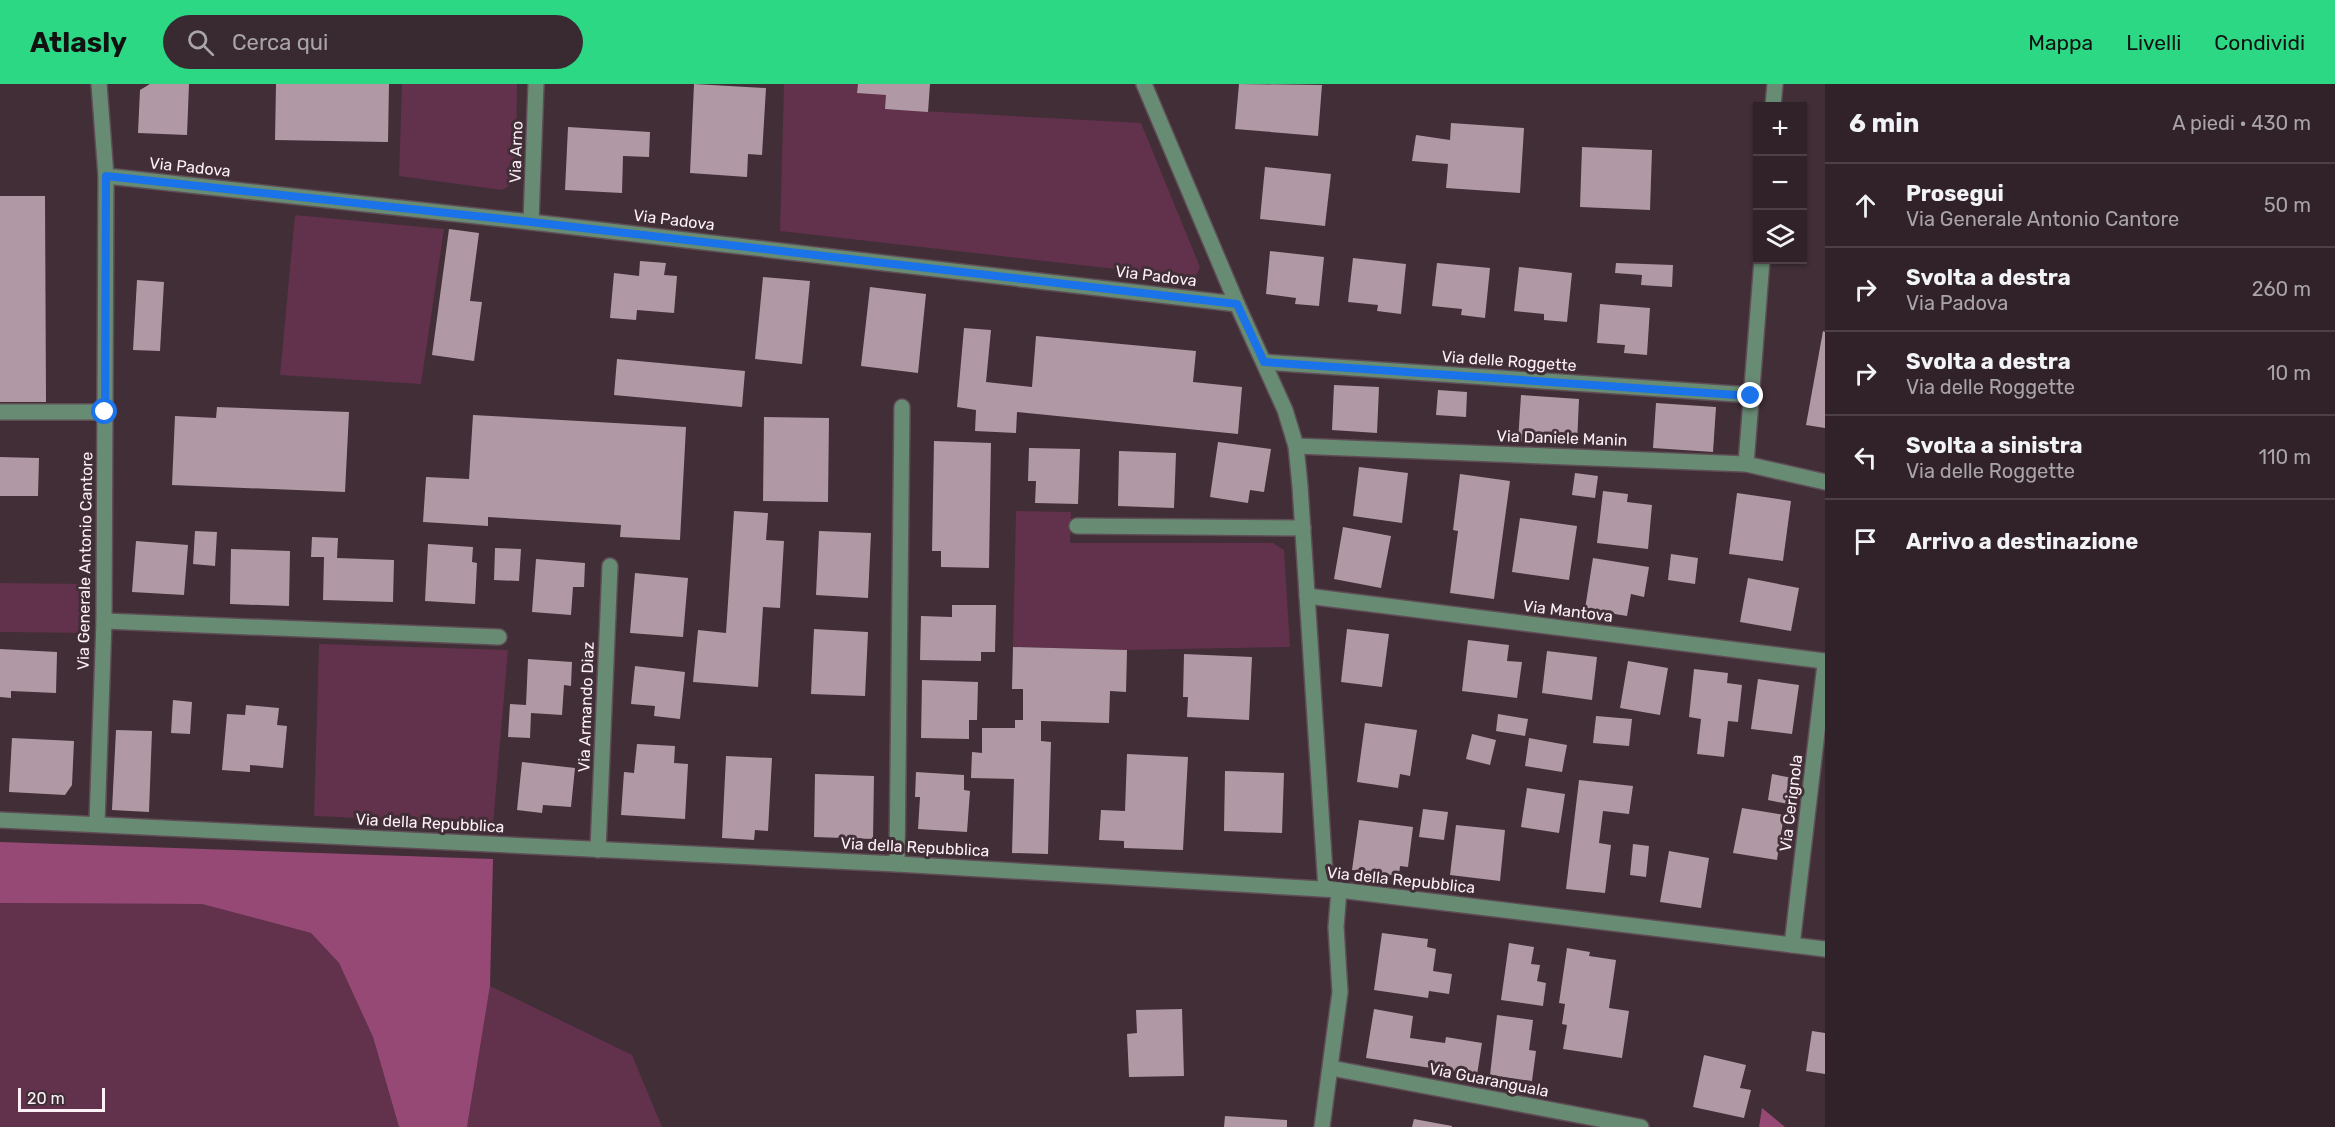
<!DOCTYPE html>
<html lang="it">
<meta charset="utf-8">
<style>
body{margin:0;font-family:Rubik,sans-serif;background:#392a31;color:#f1f3f6}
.controls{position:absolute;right:18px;top:18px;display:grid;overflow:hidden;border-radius:0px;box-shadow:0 2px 4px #0004}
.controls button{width:54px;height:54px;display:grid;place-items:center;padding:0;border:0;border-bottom:2px solid #4c3f46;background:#312229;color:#f1f3f6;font:30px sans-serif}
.scale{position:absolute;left:18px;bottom:15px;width:87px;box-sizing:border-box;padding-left:6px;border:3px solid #fdf0f6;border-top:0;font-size:16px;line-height:21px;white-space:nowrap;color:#fdf0f6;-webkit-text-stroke:4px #412e37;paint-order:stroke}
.stop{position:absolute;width:18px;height:18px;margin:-14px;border:4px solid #1a73e8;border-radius:50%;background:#fff}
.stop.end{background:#1a73e8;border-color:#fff;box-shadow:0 2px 6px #0008}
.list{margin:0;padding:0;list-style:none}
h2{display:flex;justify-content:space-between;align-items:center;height:78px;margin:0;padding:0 24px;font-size:26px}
h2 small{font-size:20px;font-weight:400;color:#a8a4a8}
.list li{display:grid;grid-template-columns:39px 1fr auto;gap:18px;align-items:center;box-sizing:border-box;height:84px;padding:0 24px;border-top:2px solid #4c3f46}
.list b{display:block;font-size:22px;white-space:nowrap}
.list p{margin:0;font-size:20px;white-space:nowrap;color:#a8a4a8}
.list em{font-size:20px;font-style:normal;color:#a8a4a8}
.icon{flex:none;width:33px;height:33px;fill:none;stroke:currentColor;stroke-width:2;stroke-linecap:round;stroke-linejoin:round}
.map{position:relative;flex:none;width:1825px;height:1043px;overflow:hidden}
header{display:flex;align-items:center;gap:36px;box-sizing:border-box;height:84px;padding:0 30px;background:#2cd884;color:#111}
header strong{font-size:28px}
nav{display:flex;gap:33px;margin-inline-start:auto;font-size:21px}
.search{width:420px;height:54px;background:#392a31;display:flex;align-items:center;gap:15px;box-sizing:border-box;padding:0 21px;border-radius:33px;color:#a8a4a8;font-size:22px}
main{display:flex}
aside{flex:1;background:#312229}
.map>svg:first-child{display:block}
</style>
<header>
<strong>Atlasly</strong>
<div class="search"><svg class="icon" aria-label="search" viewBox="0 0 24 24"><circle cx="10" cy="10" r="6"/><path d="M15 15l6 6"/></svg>Cerca qui</div>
<nav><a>Mappa</a><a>Livelli</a><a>Condividi</a></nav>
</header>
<main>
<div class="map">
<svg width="1825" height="1043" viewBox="0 0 1825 1043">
<rect width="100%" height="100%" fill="#412e37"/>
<!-- green -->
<g fill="#62314c">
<polygon points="402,0 517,0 516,98 502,106 399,92"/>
<polygon points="784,0 858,0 857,8 886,11 886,25 1141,39 1200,183 1195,194 780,147"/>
<polygon points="295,131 444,145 421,300 280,291"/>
<polygon points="1016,427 1071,428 1070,459 1273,459 1284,466 1290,563 1127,566 1013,563"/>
<polygon points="0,499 90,500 90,549 0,548"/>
<polygon points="319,560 508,566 493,740 314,732"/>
<polygon points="0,819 202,820 311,849 339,879 373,953 399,1043 0,1043"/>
<polygon points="490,902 632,971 662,1043 467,1043"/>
</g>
<!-- forest -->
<g fill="#964975">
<polygon points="0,758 493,775 490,902 467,1043 399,1043 373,953 339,879 311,849 202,820 0,819"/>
<polygon points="1762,1024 1785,1043 1759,1043"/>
</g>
<!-- building -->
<g fill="#b099a4">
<polygon points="150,0 189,0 187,51 138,49 140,6"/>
<polygon points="276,0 389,0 388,58 275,56"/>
<polygon points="694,0 766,4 762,71 748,70 747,93 690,89"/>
<polygon points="858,0 930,0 928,28 885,25 886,11 857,9"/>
<polygon points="1239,0 1322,1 1318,52 1235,45"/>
<polygon points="1451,39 1524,44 1520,109 1446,104 1448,80 1412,77 1416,51 1450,56"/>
<polygon points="568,43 650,48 649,73 623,72 622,109 565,106"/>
<polygon points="1582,63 1652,66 1650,126 1580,123"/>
<polygon points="1265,83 1331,90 1325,142 1260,135"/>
<polygon points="0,112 45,112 46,318 0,318"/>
<polygon points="449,145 479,149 470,217 482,218 474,277 432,271"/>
<polygon points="1270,167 1324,173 1319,222 1295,220 1296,214 1266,210"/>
<polygon points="1353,174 1406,180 1401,230 1377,227 1378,221 1348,218"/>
<polygon points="640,177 666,179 664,191 677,192 674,229 637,226 636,236 610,234 614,189 639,192"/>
<polygon points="1437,179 1490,184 1485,234 1461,231 1462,225 1432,222"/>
<polygon points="1616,179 1673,181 1672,203 1641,201 1642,191 1615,189"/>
<polygon points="1519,183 1572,189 1567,238 1544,236 1544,230 1514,227"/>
<polygon points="763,193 810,197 802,280 755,275"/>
<polygon points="137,196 164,198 160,267 133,266"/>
<polygon points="870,203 926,210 918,289 861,282"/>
<polygon points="1600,220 1650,224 1647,271 1624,269 1625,261 1597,259"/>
<polygon points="964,244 991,246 986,298 1032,303 1036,252 1196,267 1193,298 1242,303 1238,350 1017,328 1016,349 975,347 976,326 957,323"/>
<polygon points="1823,247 1825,248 1825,344 1806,341"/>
<polygon points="617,275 745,287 742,323 614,311"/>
<polygon points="1334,301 1379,303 1377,349 1332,346"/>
<polygon points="1438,306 1467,308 1466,333 1436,331"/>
<polygon points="1521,311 1579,315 1577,360 1518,357"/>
<polygon points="1656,319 1716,323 1713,368 1653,364"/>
<polygon points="217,323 349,328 345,408 172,401 175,332 216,334"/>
<polygon points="473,331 686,343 680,456 620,453 621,441 488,433 488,442 423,438 426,393 469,395"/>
<polygon points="764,333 829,334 828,418 763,417"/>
<polygon points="934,357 991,359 989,484 941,483 941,467 932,467"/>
<polygon points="1218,358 1271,365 1264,408 1250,406 1248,419 1210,413"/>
<polygon points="1029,364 1080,365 1078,420 1035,419 1036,397 1028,397"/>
<polygon points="1119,367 1176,369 1174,424 1118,422"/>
<polygon points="0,373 39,374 38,412 0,412"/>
<polygon points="1359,383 1408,389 1402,439 1353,432"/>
<polygon points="1575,389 1598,392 1595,414 1572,411"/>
<polygon points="1460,390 1510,397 1494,515 1450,509 1458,447 1453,446"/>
<polygon points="1603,407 1628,410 1627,418 1652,421 1648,465 1597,459"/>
<polygon points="1737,409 1791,417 1783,477 1729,470"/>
<polygon points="734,427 768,429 766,456 784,457 780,524 763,523 758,603 693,598 698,546 726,549"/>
<polygon points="1520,434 1577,442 1569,496 1512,488"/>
<polygon points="1343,443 1391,452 1381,504 1334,495"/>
<polygon points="195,447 217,448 215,482 193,480"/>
<polygon points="819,447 871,449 868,514 816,511"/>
<polygon points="312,453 338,454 337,474 394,476 393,518 323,516 324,473 311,473"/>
<polygon points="136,457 188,461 184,511 132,508"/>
<polygon points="428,460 473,463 472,478 477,479 475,520 425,517"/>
<polygon points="495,464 521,465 519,497 494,496"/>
<polygon points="231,465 290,467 289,522 230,520"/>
<polygon points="1671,470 1698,474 1695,500 1668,496"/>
<polygon points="1593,474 1649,483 1644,513 1631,510 1627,532 1585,525"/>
<polygon points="536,475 585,479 584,503 573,503 571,531 532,528"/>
<polygon points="635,489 688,494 683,553 630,549"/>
<polygon points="1748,494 1799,504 1791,547 1740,538"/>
<polygon points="952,521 996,521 995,568 981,568 981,577 920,576 921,532 952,533"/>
<polygon points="814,545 868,548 865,612 811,610"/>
<polygon points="1347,545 1389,550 1382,603 1341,598"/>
<polygon points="1468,556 1509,561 1507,577 1522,578 1517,614 1462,607"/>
<polygon points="1013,563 1127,566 1126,608 1110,607 1109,639 1041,637 1041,657 1051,658 1048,770 1012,769 1014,695 971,694 972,668 982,669 982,644 1015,644 1015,636 1023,636 1023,605 1012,605"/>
<polygon points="0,565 57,568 56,609 11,607 11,614 0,613"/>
<polygon points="1547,567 1597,573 1592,616 1542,609"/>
<polygon points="1184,570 1252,573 1249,636 1187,633 1188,613 1183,613"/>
<polygon points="528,575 572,578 571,602 564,601 562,631 531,629 530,654 508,653 510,620 526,621"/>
<polygon points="1628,577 1668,584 1660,631 1620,624"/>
<polygon points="635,582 685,588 680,635 654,632 655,622 631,620"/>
<polygon points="1694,585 1728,589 1727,599 1742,601 1738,638 1728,637 1724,673 1697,670 1701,635 1689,633"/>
<polygon points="1758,595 1799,601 1792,650 1751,645"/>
<polygon points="922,596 978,598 977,636 969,636 969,655 921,654"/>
<polygon points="173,616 192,618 190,650 171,649"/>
<polygon points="246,621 279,624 277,641 287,642 283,684 250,681 250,688 222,686 227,630 245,631"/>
<polygon points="1498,630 1528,635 1525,652 1496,647"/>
<polygon points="1596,632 1632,635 1629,662 1593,659"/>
<polygon points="1365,639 1417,646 1410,692 1400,690 1398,704 1357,698"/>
<polygon points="116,646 152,647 149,728 112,726"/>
<polygon points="1472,650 1496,656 1490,681 1466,675"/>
<polygon points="12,654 74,657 72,701 65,711 9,708"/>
<polygon points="1529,654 1567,661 1562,688 1525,682"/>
<polygon points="637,660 675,662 674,679 688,680 685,735 621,731 624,688 634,689"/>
<polygon points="1127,670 1188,673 1183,766 1124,764 1124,757 1099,756 1101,726 1125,727"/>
<polygon points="726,672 772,674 768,747 755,746 754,756 722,754"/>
<polygon points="522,678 575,684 571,723 543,721 542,729 517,726"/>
<polygon points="1225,687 1284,689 1282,749 1224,747"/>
<polygon points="916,688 964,691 964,706 970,707 967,748 918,745 920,713 915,713"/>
<polygon points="815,690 874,692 873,755 814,753"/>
<polygon points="1772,690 1798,695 1793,721 1768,716"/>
<polygon points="1579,696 1633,702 1629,730 1603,727 1599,759 1611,761 1605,809 1566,805"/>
<polygon points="1527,704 1565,710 1559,749 1521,743"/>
<polygon points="1742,724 1784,731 1777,776 1733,769"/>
<polygon points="1423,725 1448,728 1444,756 1419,753"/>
<polygon points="1359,736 1413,743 1408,783 1400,782 1399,792 1352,786"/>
<polygon points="1456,741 1505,746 1500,797 1450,791"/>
<polygon points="1633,760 1649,762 1646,793 1630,791"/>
<polygon points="1669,767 1709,774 1701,824 1660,818"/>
<polygon points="1382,849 1428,855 1427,863 1436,865 1433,887 1452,890 1449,910 1429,907 1428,914 1374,906"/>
<polygon points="1509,859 1534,863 1531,880 1540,881 1537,897 1546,899 1543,922 1501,916"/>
<polygon points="1567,864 1590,868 1589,872 1616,876 1609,924 1629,927 1622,974 1563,965 1567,941 1562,940 1565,920 1559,919"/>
<polygon points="1182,925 1184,992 1129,993 1127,950 1137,949 1136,926"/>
<polygon points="1374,925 1413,932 1410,954 1445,959 1446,953 1482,959 1477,991 1366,974"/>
<polygon points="1497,931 1533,936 1529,966 1536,967 1532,997 1490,991"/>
<polygon points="1812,947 1825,949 1825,990 1806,987"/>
<polygon points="1704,971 1746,981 1740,1004 1751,1006 1744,1034 1693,1023"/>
<polygon points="1225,1032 1287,1036 1287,1043 1224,1043"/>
<polygon points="1414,1035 1452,1042 1452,1043 1412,1043"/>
</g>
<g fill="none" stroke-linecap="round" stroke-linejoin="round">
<!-- minor casing -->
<g stroke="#5f4d56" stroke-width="18">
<g id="minor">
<polyline points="1144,0 1237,220 1285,326 1296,362 1300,402 1326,805"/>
<polyline points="1773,22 1775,0"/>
<polyline points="106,92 531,138 1237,220"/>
<polyline points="531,138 536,0"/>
<polyline points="1264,278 1751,311"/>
<polyline points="0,328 105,328"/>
<polyline points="1296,362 1746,380 1825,398"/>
<polyline points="1746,380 1762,176"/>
<polyline points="1077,442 1303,444"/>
<polyline points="1307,512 1825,577"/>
<polyline points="104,537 499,553"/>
<polyline points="0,736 897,780 1339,806 1825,865"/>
<polyline points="97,739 104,537 106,92 99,0"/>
<polyline points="598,766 610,482"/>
<polyline points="897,780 902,323"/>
<polyline points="1792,861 1825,580"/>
<polyline points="1331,984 1641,1043"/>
<polyline points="1322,1043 1340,908 1336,843 1339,806"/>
</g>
</g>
<!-- minor -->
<use href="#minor" stroke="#688b74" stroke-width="15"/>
</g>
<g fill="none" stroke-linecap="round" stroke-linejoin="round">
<!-- route -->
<polyline stroke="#1a73e8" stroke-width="8" points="105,328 106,92 531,138 1237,220 1264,278 1751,312"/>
</g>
<g text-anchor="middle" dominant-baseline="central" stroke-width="6" stroke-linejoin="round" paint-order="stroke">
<!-- street labels -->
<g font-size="16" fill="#fdf0f6" stroke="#412e37">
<text transform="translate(516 68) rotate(-88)">Via Arno</text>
<text transform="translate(190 83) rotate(6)">Via Padova</text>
<text transform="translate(674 136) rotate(7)">Via Padova</text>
<text transform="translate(1156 192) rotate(7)">Via Padova</text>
<text transform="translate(1509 277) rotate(4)">Via delle Roggette</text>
<text transform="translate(1562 354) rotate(2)">Via Daniele Manin</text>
<text transform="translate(85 477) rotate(-89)">Via Generale Antonio Cantore</text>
<text transform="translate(1568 527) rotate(7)">Via Mantova</text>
<text transform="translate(586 623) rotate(-88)">Via Armando Diaz</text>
<text transform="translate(1791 719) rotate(-83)">Via Cerignola</text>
<text transform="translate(430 739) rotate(3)">Via della Repubblica</text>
<text transform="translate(915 763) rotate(3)">Via della Repubblica</text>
<text transform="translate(1401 796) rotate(6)">Via della Repubblica</text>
<text transform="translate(1489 996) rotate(11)">Via Guaranguala</text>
</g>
</g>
</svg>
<div class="controls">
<button>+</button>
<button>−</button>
<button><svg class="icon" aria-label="layers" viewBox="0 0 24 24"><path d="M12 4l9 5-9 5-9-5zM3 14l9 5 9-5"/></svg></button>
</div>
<div class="scale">20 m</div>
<div class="stop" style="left:105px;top:328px"></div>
<div class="stop end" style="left:1751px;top:312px"></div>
</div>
<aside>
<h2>6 min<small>A piedi · 430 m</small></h2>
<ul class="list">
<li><svg class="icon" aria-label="ahead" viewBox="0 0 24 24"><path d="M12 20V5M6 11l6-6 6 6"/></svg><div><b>Prosegui</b><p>Via Generale Antonio Cantore</p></div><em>50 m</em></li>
<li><svg class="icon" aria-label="right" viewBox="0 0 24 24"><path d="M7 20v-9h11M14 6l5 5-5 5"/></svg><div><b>Svolta a destra</b><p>Via Padova</p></div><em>260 m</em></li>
<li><svg class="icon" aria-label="right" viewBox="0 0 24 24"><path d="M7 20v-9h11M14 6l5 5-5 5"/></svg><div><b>Svolta a destra</b><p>Via delle Roggette</p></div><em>10 m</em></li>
<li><svg class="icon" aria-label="left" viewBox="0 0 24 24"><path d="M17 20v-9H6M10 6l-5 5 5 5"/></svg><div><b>Svolta a sinistra</b><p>Via delle Roggette</p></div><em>110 m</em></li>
<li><svg class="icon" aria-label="arrive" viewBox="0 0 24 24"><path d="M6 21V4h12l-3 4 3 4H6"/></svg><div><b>Arrivo a destinazione</b></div></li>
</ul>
</aside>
</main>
